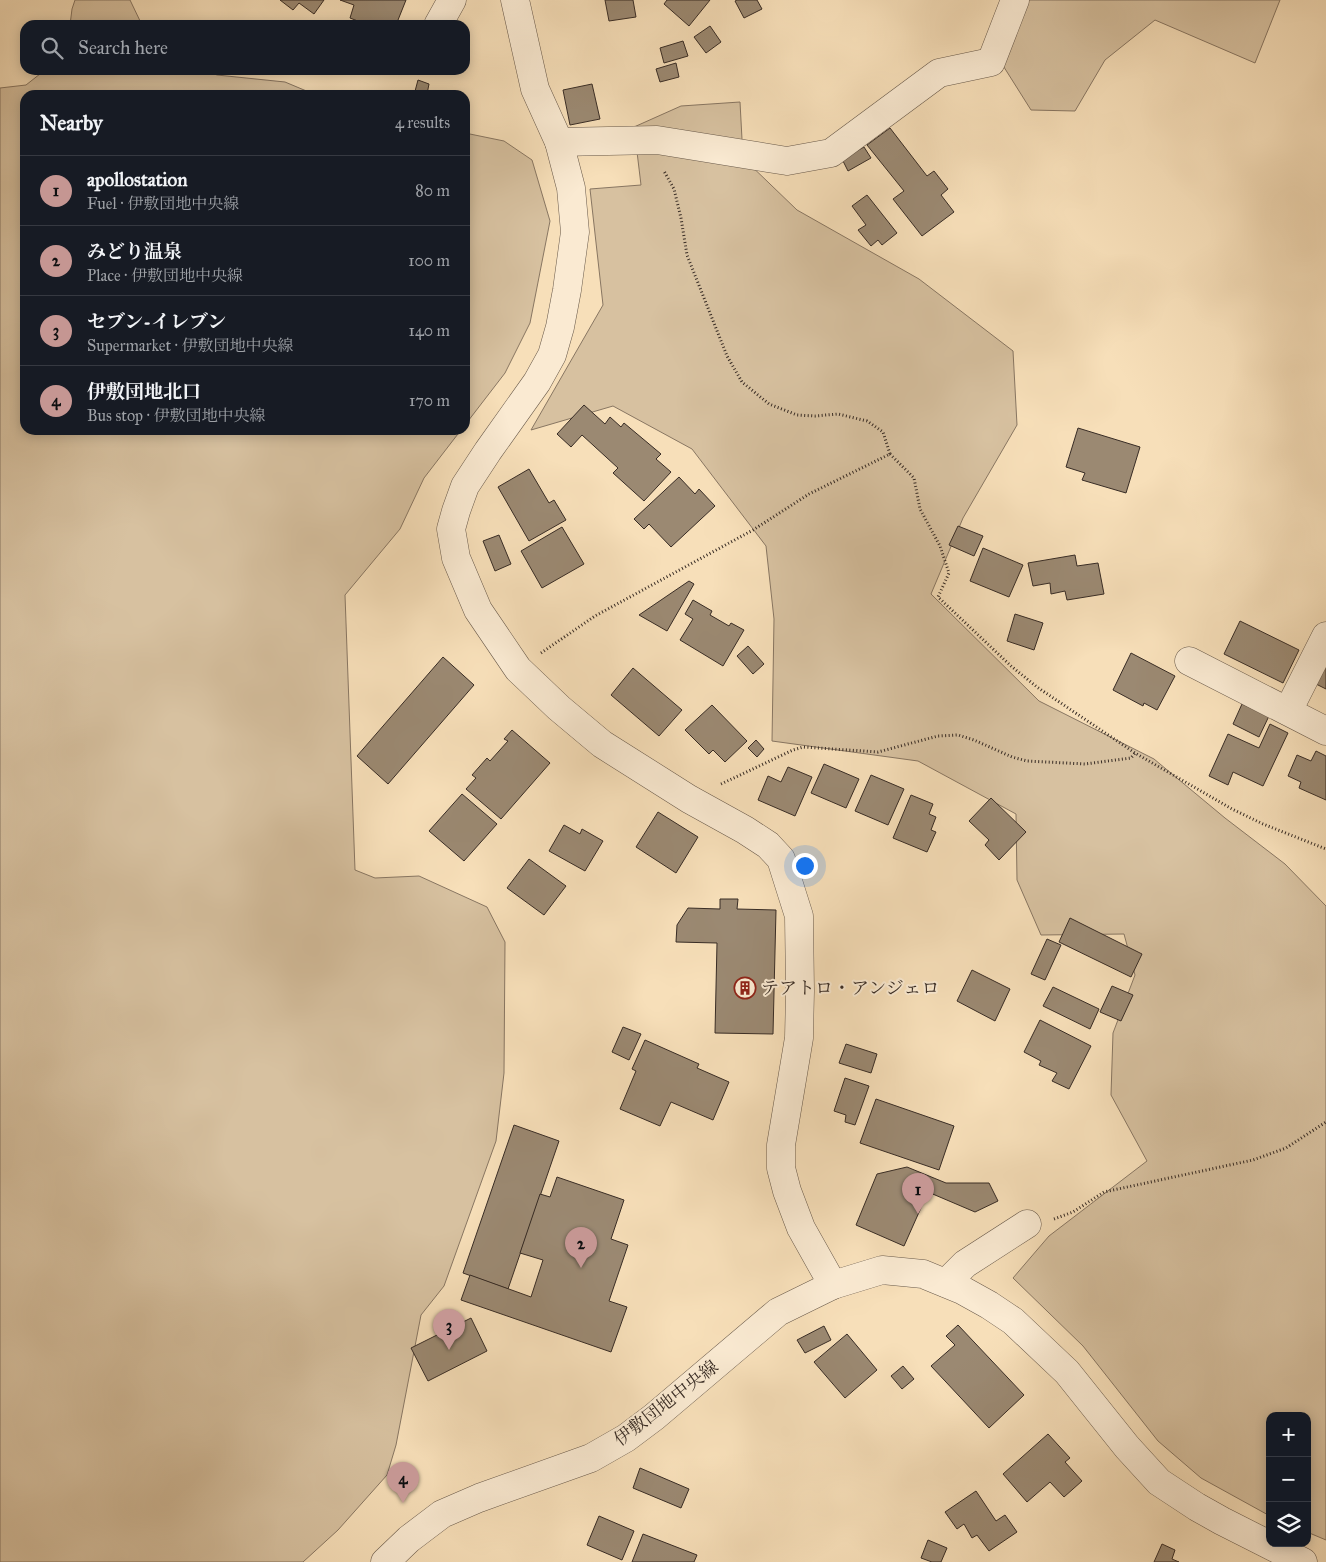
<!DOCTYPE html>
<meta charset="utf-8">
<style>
body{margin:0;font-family:"IM FELL Great Primer","Noto Serif JP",serif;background:#242831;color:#f1f3f6}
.controls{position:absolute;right:15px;bottom:15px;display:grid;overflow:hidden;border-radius:10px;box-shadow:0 2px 12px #0003}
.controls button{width:45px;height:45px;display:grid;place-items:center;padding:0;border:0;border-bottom:1px solid #363941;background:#171b24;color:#f1f3f6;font:25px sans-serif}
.you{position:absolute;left:804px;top:865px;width:18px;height:18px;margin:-12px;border:4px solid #fff;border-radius:50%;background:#1a73e8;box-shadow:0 0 0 8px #1a73e833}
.badge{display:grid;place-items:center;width:32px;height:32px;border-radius:50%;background:#c59692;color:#111;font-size:16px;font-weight:700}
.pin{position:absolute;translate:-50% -41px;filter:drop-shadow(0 1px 2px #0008)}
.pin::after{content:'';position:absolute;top:26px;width:18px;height:15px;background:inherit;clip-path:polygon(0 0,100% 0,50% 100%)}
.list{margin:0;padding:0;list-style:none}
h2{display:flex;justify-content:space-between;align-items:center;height:65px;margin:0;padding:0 20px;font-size:21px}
h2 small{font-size:16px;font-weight:400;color:#9ea1a6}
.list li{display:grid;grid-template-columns:32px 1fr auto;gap:15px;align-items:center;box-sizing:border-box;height:70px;padding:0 20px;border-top:1px solid #363941}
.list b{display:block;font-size:19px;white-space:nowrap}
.list p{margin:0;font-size:16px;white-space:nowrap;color:#9ea1a6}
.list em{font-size:16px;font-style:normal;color:#9ea1a6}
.icon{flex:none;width:28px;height:28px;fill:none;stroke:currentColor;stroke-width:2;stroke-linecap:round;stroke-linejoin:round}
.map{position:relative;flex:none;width:1326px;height:1562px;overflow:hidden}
.search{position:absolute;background:#171b24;box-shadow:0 2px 12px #0003;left:20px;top:20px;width:450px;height:55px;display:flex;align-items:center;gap:12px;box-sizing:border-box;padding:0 18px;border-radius:15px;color:#9ea1a6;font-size:19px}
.panel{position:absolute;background:#171b24;box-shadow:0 2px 12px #0003;left:20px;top:90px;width:450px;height:345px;border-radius:15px}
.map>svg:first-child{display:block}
</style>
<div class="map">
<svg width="1326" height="1562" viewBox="0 0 1326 1562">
<rect width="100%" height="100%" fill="#f7dfb9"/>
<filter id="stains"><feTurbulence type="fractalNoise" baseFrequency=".004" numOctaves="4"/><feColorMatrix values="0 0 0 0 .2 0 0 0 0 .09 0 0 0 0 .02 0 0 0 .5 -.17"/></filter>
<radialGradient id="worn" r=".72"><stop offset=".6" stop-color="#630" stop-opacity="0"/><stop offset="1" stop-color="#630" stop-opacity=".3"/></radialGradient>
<!-- green -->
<g fill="#d7c1a0" stroke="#887662">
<polygon points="75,0 130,0 142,25 70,25 72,9"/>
<polygon points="1026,0 1280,0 1255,63 1155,20 1105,60 1075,111 1031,110 1002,64"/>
<polygon points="45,70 204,70 217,75 285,82 316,95 25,95 25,430 461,430 424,478 400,529 345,595 355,870 375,878 419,876 487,907 505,942 504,1073 496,1141 444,1286 421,1315 396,1445 387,1475 338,1530 303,1562 0,1562 0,88 26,85"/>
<polygon points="740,102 743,158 797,210 919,279 1013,351 1017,425 963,518 931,594 1039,701 1154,759 1225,818 1285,864 1326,906 1326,1540 1307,1532 1307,1416 1270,1416 1270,1516 1201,1478 1158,1441 1083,1346 1013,1278 1049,1236 1147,1161 1111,1095 1113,1033 1135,975 1124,934 1041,935 1017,880 1016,814 918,761 772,741 774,619 766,546 692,449 613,406 531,430 603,305 590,189 641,185 634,127 681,106"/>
<polygon points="465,133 504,141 532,160 550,221 530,323 505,373 465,425"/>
</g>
<!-- building -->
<g fill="#9b8972" stroke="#382c25">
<polygon points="280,0 324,0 314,14 299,3 293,10"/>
<polygon points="340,0 406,0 396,25 368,25 350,18 354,5"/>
<polygon points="605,0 633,0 636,17 609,21"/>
<polygon points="667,0 710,0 689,26 664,4"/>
<polygon points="737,0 757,0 762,9 744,18 735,1"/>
<polygon points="710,26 721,42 706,53 694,37"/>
<polygon points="683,41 688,56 664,63 660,48"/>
<polygon points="676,63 679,77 660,82 656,69"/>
<polygon points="418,80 429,84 427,94 429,95 414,95"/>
<polygon points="592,84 600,119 570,125 563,90"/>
<polygon points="890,128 927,176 934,171 948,189 941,195 954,212 922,236 893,199 904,191 867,145"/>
<polygon points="864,147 871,158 848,171 842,159"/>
<polygon points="867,195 897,233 882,245 878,240 871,246 858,230 866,225 852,206"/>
<polygon points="584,405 605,424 610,417 621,427 624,423 661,454 656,459 671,472 644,501 613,473 618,468 582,435 571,447 557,434"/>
<polygon points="1078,428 1140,447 1126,493 1082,480 1085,473 1066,467"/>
<polygon points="529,469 549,503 554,500 566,520 529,541 498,487"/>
<polygon points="679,477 695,494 699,489 715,506 671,547 649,524 644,529 634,519"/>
<polygon points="958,526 983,536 974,556 949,545"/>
<polygon points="562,527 584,564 542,588 521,551"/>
<polygon points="499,535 511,564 495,571 483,541"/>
<polygon points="983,548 1023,565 1009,597 970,581"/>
<polygon points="1075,555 1077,566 1098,563 1104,594 1067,600 1065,591 1051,594 1050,583 1033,586 1028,563"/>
<polygon points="689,581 694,584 667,631 639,615"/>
<polygon points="693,600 712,611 710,615 729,626 731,623 744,630 723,666 680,640 693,619 685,614"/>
<polygon points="1015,614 1043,623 1034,650 1007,641"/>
<polygon points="1240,621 1299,650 1283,683 1224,654"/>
<polygon points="748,646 764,664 753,674 737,656"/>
<polygon points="1131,653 1175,676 1157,710 1144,703 1143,706 1113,690"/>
<polygon points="443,657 474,685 388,784 357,756"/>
<polygon points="1326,663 1326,689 1316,684"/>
<polygon points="633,668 682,710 659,736 611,695"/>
<polygon points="1242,704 1269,716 1259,737 1233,724"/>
<polygon points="712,705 747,741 725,762 713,750 709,754 685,730"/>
<polygon points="1270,724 1288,733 1263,786 1233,772 1228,785 1209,776 1228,734 1259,748"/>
<polygon points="512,730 550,763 501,819 466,789 476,778 472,775 487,758 490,761 508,741 504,739"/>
<polygon points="756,740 764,749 757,757 748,748"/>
<polygon points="1316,751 1326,756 1326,800 1299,788 1301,782 1288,776 1297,755 1311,761"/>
<polygon points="824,764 859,779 846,808 811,793"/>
<polygon points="788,767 812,777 795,816 758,800 768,776 781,782"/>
<polygon points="871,775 904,789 888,825 855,811"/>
<polygon points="462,794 497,824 464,861 429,831"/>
<polygon points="911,795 933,804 929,814 936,817 931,830 936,832 927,852 893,838"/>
<polygon points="991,798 1026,832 999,860 985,845 989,840 969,821"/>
<polygon points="658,812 698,837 676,873 636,847"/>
<polygon points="564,825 580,834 582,829 603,841 585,871 549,851"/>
<polygon points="529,859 566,886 544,915 507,888"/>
<polygon points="720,899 738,899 737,909 776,910 773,1034 715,1033 717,943 676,942 677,925 688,908 720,909"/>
<polygon points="1070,918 1142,954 1131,977 1059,942"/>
<polygon points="1047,939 1061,945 1045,980 1031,974"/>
<polygon points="972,970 1010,989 995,1021 957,1001"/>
<polygon points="1112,986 1133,995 1121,1021 1100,1012"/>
<polygon points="1053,987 1099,1009 1090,1029 1043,1006"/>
<polygon points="1040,1020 1091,1046 1069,1089 1052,1081 1057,1073 1039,1065 1041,1061 1024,1052"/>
<polygon points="623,1027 641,1034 629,1060 612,1052"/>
<polygon points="645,1040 699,1064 697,1068 729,1082 713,1120 671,1102 660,1126 620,1109 636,1071 632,1069"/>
<polygon points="846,1044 877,1054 871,1073 839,1063"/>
<polygon points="845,1078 869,1086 855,1125 845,1122 846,1115 834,1111"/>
<polygon points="876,1099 954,1126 939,1170 860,1143"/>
<polygon points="514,1125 559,1141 508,1289 463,1273"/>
<polygon points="907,1167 946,1183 989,1183 998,1201 975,1212 928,1192 904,1246 856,1225 877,1174"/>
<polygon points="557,1177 624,1200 611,1239 628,1245 609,1301 627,1307 611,1352 461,1300 470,1275 531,1297 543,1260 520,1253 540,1194 550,1197"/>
<polygon points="471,1318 487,1351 428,1381 411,1348"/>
<polygon points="958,1325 1024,1395 989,1428 931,1366 955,1345 946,1336"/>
<polygon points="824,1326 831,1340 805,1353 797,1340"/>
<polygon points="847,1334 877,1370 845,1398 814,1362"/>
<polygon points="903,1366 914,1379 902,1389 891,1376"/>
<polygon points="1048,1434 1070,1458 1065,1462 1082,1481 1064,1497 1050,1482 1027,1502 1003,1474"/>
<polygon points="640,1468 689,1489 681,1508 633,1488"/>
<polygon points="976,1491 996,1521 1005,1515 1017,1532 989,1551 977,1535 972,1538 964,1524 957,1529 945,1512"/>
<polygon points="599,1516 634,1531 622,1560 587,1545"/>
<polygon points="643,1534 697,1555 694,1562 632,1562"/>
<polygon points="928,1540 947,1548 941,1562 932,1562 921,1558"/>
<polygon points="1162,1544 1175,1550 1172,1559 1179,1562 1154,1562"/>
</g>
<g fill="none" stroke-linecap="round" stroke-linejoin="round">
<!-- minor casing -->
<g stroke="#68594a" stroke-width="29">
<g id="minor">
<polyline points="515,0 535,89 559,142 571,188 575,232 567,290 560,327 552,355 537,382 488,451 465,486 456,511 451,529 456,558 478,610 518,669 559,708 602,744 689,799 745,830 768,845 781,859 799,916 800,991 799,1038 781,1145 781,1168 787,1191 801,1228 833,1285"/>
<polyline points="438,25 452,0"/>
<polyline points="559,142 657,140 787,161 831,153 939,73 991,62 1015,0"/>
<polyline points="1189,661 1326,731"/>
<polyline points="1288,711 1326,636"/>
<polyline points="946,1283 965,1264 1027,1224"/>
<polyline points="385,1562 409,1539 442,1514 479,1498 591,1458 626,1438 654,1417 778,1312 833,1285 882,1270 923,1274 962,1290 989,1305 1013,1321 1067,1372 1127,1447 1159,1482 1197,1507 1222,1521 1303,1562"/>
</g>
</g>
<!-- path -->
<g stroke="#382c25" stroke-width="3" stroke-dasharray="1 2.5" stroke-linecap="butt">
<polyline points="890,454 914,478 920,509 940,546 949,573 938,597 1011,666 1037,687 1135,753 1232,809 1263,824 1326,849"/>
<polyline points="541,653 595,616 753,530 809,494 890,454 883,432 867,421 838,414 815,416 797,415 769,404 742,382 727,356 687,255 681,218 674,189 664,171"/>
<polyline points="721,784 793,750 803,747 878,752 938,736 958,735 974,740 1012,757 1027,761 1085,764 1131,758 1135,753"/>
<polyline points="1054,1219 1073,1212 1104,1192 1253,1160 1286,1148 1326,1122"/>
</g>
<!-- minor -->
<use href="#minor" stroke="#faead2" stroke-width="28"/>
</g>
<!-- icons -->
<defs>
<g id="building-ring" transform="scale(1.125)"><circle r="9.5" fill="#faead2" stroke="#8f2418" stroke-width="1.5"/><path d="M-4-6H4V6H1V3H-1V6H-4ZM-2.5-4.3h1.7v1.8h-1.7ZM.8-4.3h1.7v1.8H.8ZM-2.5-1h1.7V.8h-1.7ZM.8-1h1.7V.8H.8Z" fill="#8f2418"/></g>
</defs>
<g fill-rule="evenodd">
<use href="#building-ring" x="745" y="988"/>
</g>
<g text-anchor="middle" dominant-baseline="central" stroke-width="4" stroke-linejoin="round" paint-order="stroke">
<!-- poi labels -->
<g font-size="18" fill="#382c25" stroke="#faead2" text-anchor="start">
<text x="761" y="988">テアトロ・アンジェロ</text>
</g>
<!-- street labels -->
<g font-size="18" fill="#382c25" stroke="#faead2">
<text transform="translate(666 1403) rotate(-38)">伊敷団地中央線</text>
</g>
</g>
<rect width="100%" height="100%" filter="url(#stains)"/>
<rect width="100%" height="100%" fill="url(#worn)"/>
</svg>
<div class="controls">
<button>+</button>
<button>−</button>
<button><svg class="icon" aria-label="layers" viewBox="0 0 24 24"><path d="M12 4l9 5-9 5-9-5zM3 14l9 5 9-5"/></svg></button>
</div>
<div class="you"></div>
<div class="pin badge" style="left:918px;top:1214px">1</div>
<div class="pin badge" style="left:581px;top:1268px">2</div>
<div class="pin badge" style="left:449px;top:1350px">3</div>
<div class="pin badge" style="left:403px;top:1503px">4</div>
<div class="search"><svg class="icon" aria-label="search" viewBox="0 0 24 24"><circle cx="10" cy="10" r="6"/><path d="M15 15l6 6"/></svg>Search here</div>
<section class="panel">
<h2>Nearby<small>4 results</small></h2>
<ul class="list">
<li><span class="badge">1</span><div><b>apollostation</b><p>Fuel · 伊敷団地中央線</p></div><em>80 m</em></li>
<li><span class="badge">2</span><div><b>みどり温泉</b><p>Place · 伊敷団地中央線</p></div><em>100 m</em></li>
<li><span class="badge">3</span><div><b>セブン-イレブン</b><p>Supermarket · 伊敷団地中央線</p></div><em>140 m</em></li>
<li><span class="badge">4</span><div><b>伊敷団地北口</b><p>Bus stop · 伊敷団地中央線</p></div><em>170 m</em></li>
</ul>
</section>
</div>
